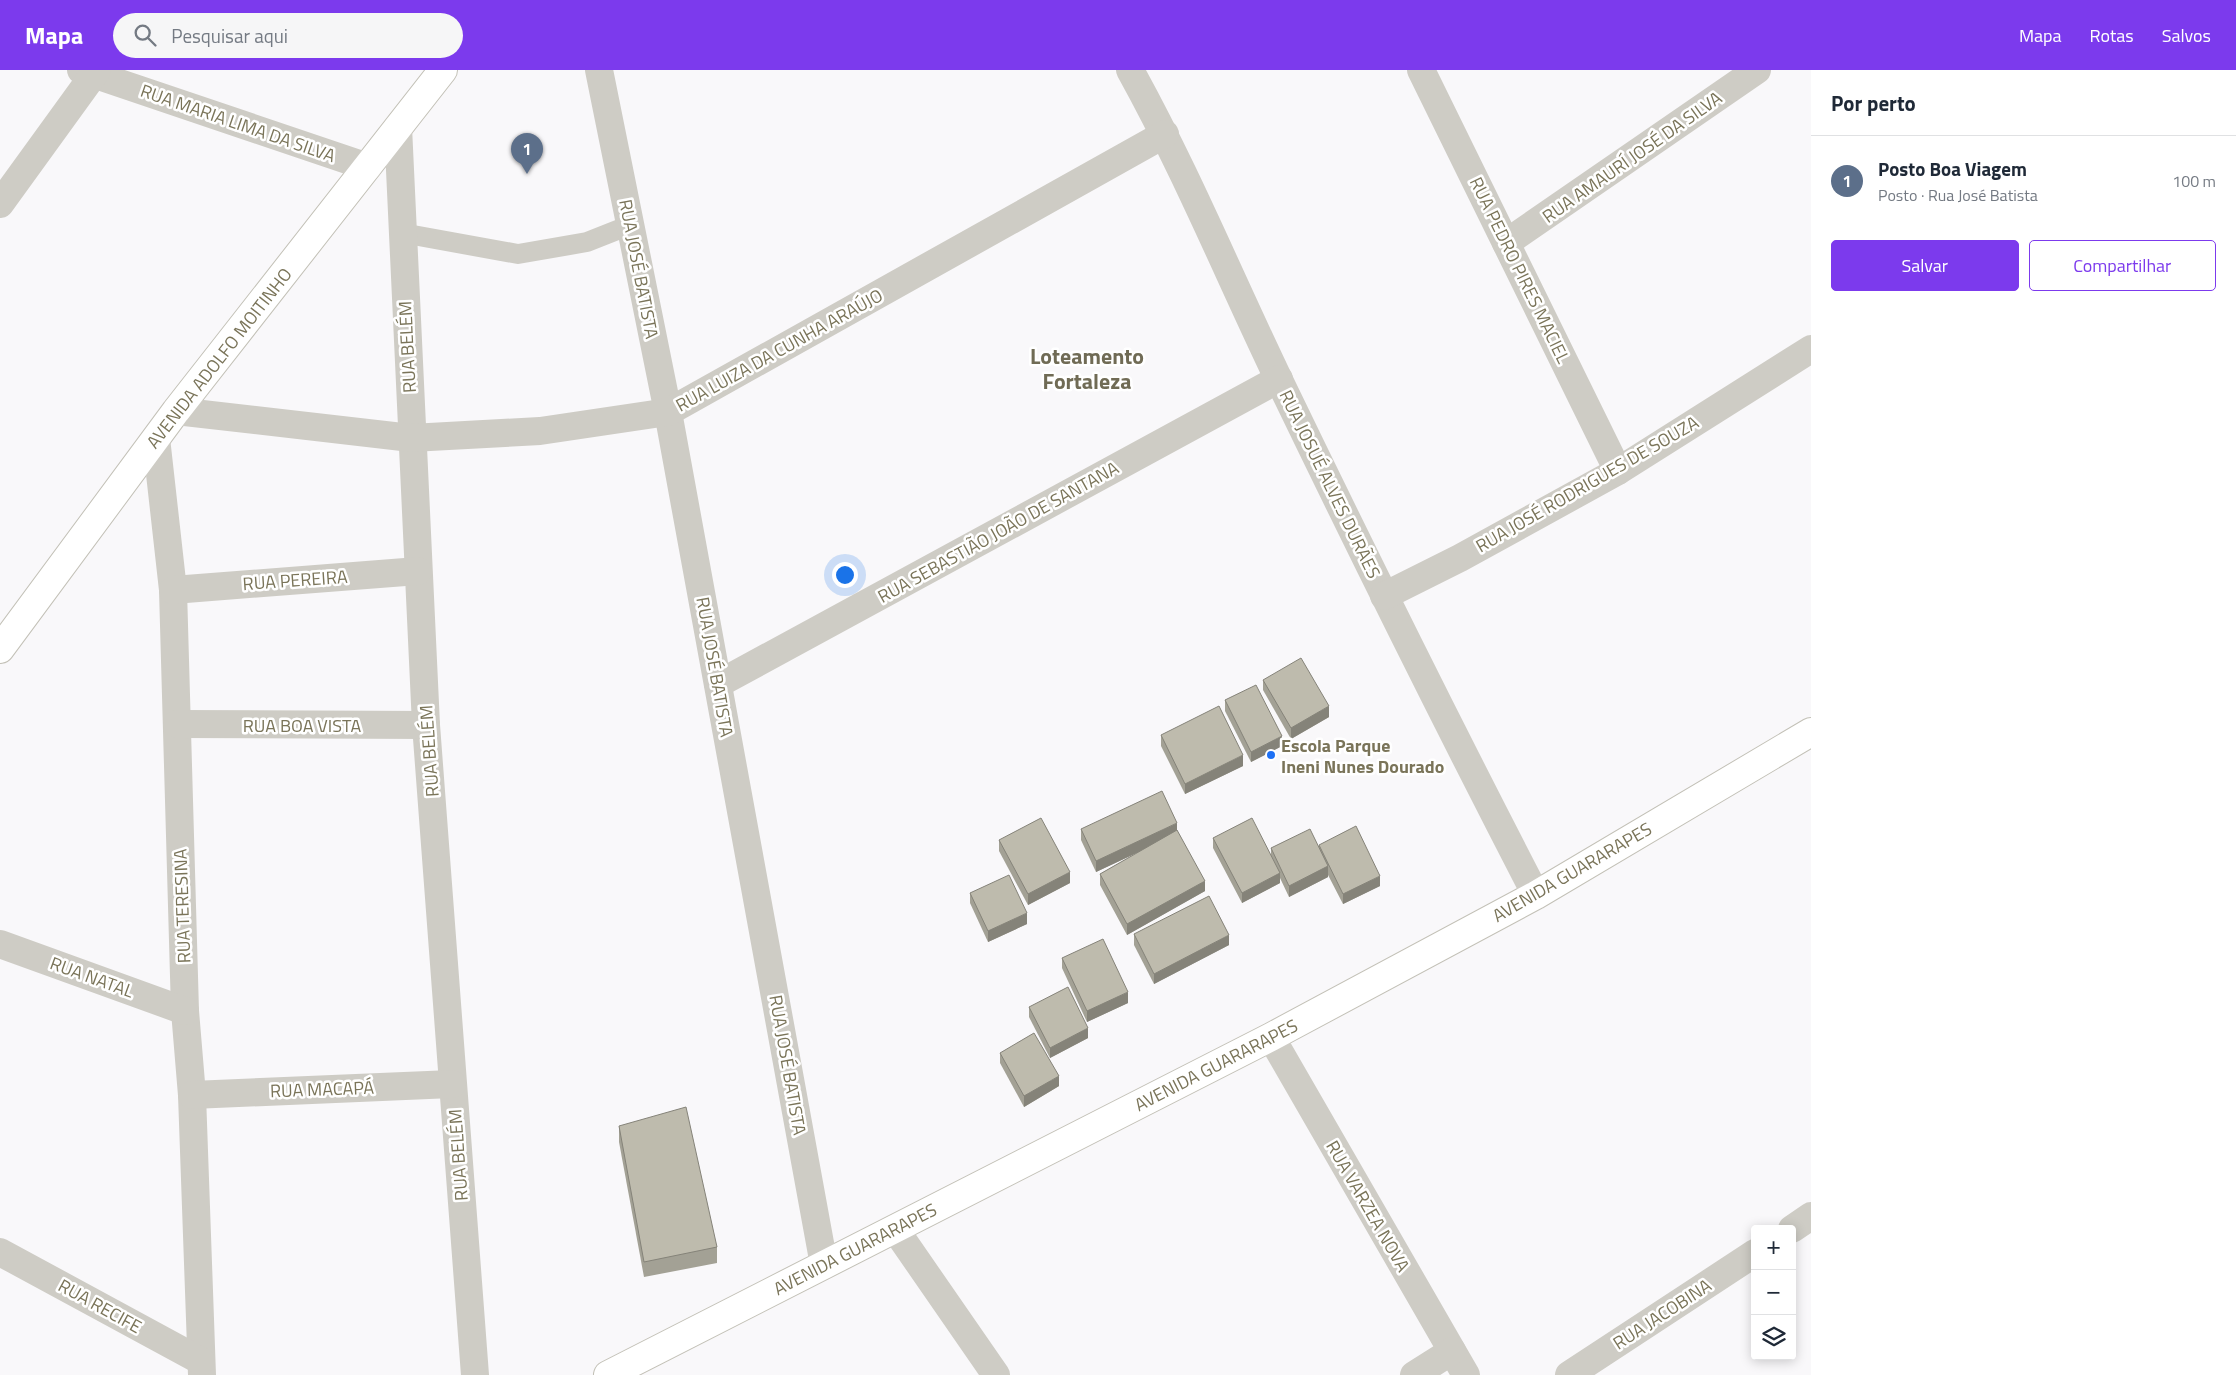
<!DOCTYPE html>
<html lang="pt">
<meta charset="utf-8">
<style>
body{margin:0;font-family:"Titillium Web",sans-serif;background:#f6f6f7;color:#1f2937}
.controls{position:absolute;right:15px;bottom:15px;display:grid;overflow:hidden;border-radius:5px;box-shadow:0 2px 12px #0003}
.controls button{width:45px;height:45px;display:grid;place-items:center;padding:0;border:0;border-bottom:1px solid #e0e1e3;background:#fff;color:#1f2937;font:25px sans-serif}
.you{position:absolute;left:844px;top:504px;width:18px;height:18px;margin:-12px;border:4px solid #fff;border-radius:50%;background:#1a73e8;box-shadow:0 0 0 8px #1a73e833}
.badge{display:grid;place-items:center;width:32px;height:32px;border-radius:50%;background:#7c3aed;color:#fff;font-size:16px;font-weight:700}
.pin{position:absolute;translate:-50% -41px;filter:drop-shadow(0 1px 2px #0008)}
.pin::after{content:'';position:absolute;top:26px;width:18px;height:15px;background:inherit;clip-path:polygon(0 0,100% 0,50% 100%)}
.list{margin:0;padding:0;list-style:none}
h2{display:flex;justify-content:space-between;align-items:center;height:65px;margin:0;padding:0 20px;font-size:21px}
h2 small{font-size:16px;font-weight:400;color:#747a83}
.list li{display:grid;grid-template-columns:32px 1fr auto;gap:15px;align-items:center;box-sizing:border-box;height:90px;padding:0 20px;border-top:1px solid #e0e1e3}
.list b{display:block;font-size:19px;white-space:nowrap}
.list p{margin:0;font-size:16px;white-space:nowrap;color:#747a83}
.list em{font-size:16px;font-style:normal;color:#747a83}
.actions{display:flex;gap:10px;padding:15px 20px}
.actions a{flex:1;padding:11px 0;border:1px solid #7c3aed;border-radius:5px;text-align:center;font-size:18px;color:#7c3aed}
.actions .main{background:#7c3aed;color:#fff}
.icon{flex:none;width:28px;height:28px;fill:none;stroke:currentColor;stroke-width:2;stroke-linecap:round;stroke-linejoin:round}
.map{position:relative;flex:none;width:1811px;height:1305px;overflow:hidden}
header{display:flex;align-items:center;gap:30px;box-sizing:border-box;height:70px;padding:0 25px;background:#7c3aed;color:#fff}
header strong{font-size:24px}
nav{display:flex;gap:28px;margin-inline-start:auto;font-size:18px}
.search{width:350px;height:45px;background:#f6f6f7;display:flex;align-items:center;gap:12px;box-sizing:border-box;padding:0 18px;border-radius:28px;color:#747a83;font-size:19px}
main{display:flex}
aside{flex:1;background:#fff}
.map>svg:first-child{display:block}
</style>
<header>
<strong>Mapa</strong>
<div class="search"><svg class="icon" aria-label="search" viewBox="0 0 24 24"><circle cx="10" cy="10" r="6"/><path d="M15 15l6 6"/></svg>Pesquisar aqui</div>
<nav><a>Mapa</a><a>Rotas</a><a>Salvos</a></nav>
</header>
<main>
<div class="map">
<svg width="1811" height="1305" viewBox="0 0 1811 1305">
<rect width="100%" height="100%" fill="#f9f8fa"/>
<g fill="none" stroke-linecap="round" stroke-linejoin="round">
<!-- secondary casing -->
<g stroke="#c3c1b7" stroke-width="30">
<g id="secondary">
<polyline points="0,579 176,341 443,0"/>
<polyline points="608,1305 1271,967 1536,825 1811,662"/>
</g>
</g>
<!-- lane -->
<polyline stroke="#ceccc5" stroke-width="20" points="402,163 518,184 587,172 630,155"/>
<!-- street -->
<g stroke="#ceccc5" stroke-width="28">
<polyline points="81,0 368,97"/>
<polyline points="599,0 668,342 824,1195"/>
<path d="M1130,0C1186,101 1230,208 1280,312C1363,484 1448,655 1536,825"/>
<polyline points="1421,0 1618,401"/>
<polyline points="398,57 426,655 475,1305"/>
<polyline points="0,134 97,0"/>
<polyline points="1506,173 1757,0"/>
<polyline points="176,341 411,368 540,361 668,342 1165,64"/>
<polyline points="156,368 173,520 185,941 192,1025 202,1305"/>
<polyline points="173,520 418,501"/>
<polyline points="1384,526 1460,488 1618,401 1811,279"/>
<polyline points="718,614 1279,309"/>
<polyline points="177,654 426,655"/>
<polyline points="0,874 185,941"/>
<polyline points="1271,967 1466,1305"/>
<polyline points="192,1025 452,1014"/>
<polyline points="895,1159 996,1305"/>
<polyline points="1792,1159 1811,1146"/>
<polyline points="0,1182 201,1291"/>
<polyline points="1414,1305 1452,1281"/>
<polyline points="1569,1305 1755,1183"/>
</g>
<!-- secondary -->
<use href="#secondary" stroke="#fff" stroke-width="28"/>
</g>
<!-- wall -->
<g fill="#a3a195">
<polygon points="1263,610 1329,647 1291,669 1263,620"/>
<polygon points="1225,630 1282,676 1251,692 1225,641"/>
<polygon points="1161,665 1243,696 1185,724 1161,676"/>
<polygon points="1081,759 1177,760 1205,821 1127,865 1100,815 1100,804 1143,780 1096,802 1081,770"/>
<polygon points="1213,768 1271,785 1271,778 1319,777 1319,775 1380,816 1343,834 1328,805 1328,807 1289,827 1280,808 1280,813 1242,833 1213,778"/>
<polygon points="999,770 1070,813 1028,835 999,781"/>
<polygon points="970,823 1027,854 988,872 970,833"/>
<polygon points="1134,864 1229,875 1154,914 1134,875"/>
<polygon points="1062,888 1128,933 1087,952 1062,898"/>
<polygon points="1029,937 1088,968 1050,988 1029,947"/>
<polygon points="1000,983 1059,1016 1024,1037 1000,993"/>
<polygon points="619,1056 717,1177 717,1193 644,1207 619,1072"/>
</g>
<!-- shaded-wall -->
<g fill="#858379">
<polygon points="1329,636 1329,647 1291,669 1291,658"/>
<polygon points="1282,666 1282,676 1251,692 1251,682"/>
<polygon points="1243,685 1243,696 1185,724 1185,714"/>
<polygon points="1177,753 1177,764 1096,802 1096,791"/>
<polygon points="1328,796 1328,807 1289,827 1289,816"/>
<polygon points="1070,802 1070,813 1028,835 1028,824"/>
<polygon points="1280,803 1280,813 1242,833 1242,823"/>
<polygon points="1380,806 1380,816 1343,834 1343,824"/>
<polygon points="1205,811 1205,821 1127,865 1127,854"/>
<polygon points="1027,843 1027,854 988,872 988,861"/>
<polygon points="1229,865 1229,875 1154,914 1154,904"/>
<polygon points="1128,922 1128,933 1087,952 1087,941"/>
<polygon points="1088,958 1088,968 1050,988 1050,978"/>
<polygon points="1059,1006 1059,1016 1024,1037 1024,1026"/>
</g>
<!-- building -->
<g fill="#bebbad" stroke="#858379">
<polygon points="1301,588 1329,636 1291,658 1263,610"/>
<polygon points="1256,615 1282,666 1251,682 1225,630"/>
<polygon points="1219,636 1243,685 1185,714 1161,665"/>
<polygon points="1162,721 1177,753 1096,791 1081,759"/>
<polygon points="1041,748 1070,802 1028,824 999,770"/>
<polygon points="1252,748 1280,803 1242,823 1213,768"/>
<polygon points="1356,756 1380,806 1343,824 1319,775"/>
<polygon points="1310,759 1328,796 1289,816 1271,778"/>
<polygon points="1177,760 1205,811 1127,854 1100,804"/>
<polygon points="1009,805 1027,843 988,861 970,823"/>
<polygon points="1209,826 1229,865 1154,904 1134,864"/>
<polygon points="1103,869 1128,922 1087,941 1062,888"/>
<polygon points="1068,917 1088,958 1050,978 1029,937"/>
<polygon points="1034,963 1059,1006 1024,1026 1000,983"/>
<polygon points="686,1037 717,1177 644,1192 619,1056"/>
</g>
<!-- markers -->
<circle fill="#1d70f5" stroke="#fff" stroke-width="2" cx="1271" cy="685" r="5"/>
<g text-anchor="middle" dominant-baseline="central" stroke-width="5" stroke-linejoin="round" paint-order="stroke">
<!-- street labels -->
<g font-size="18" fill="#7a7459" stroke="#fff">
<text transform="translate(238 53) rotate(19)">RUA MARIA LIMA DA SILVA</text>
<text transform="translate(1632 87) rotate(-35)">RUA AMAURÍ JOSÉ DA SILVA</text>
<text transform="translate(639 199) rotate(79)">RUA JOSÉ BATISTA</text>
<text transform="translate(1520 200) rotate(64)">RUA PEDRO PIRES MACIEL</text>
<text transform="translate(407 277) rotate(-93)">RUA BELÉM</text>
<text transform="translate(779 280) rotate(-29)">RUA LUIZA DA CUNHA ARAÚJO</text>
<text transform="translate(219 288) rotate(-52)">AVENIDA ADOLFO MOITINHO</text>
<text transform="translate(1330 414) rotate(64)">RUA JOSUÉ ALVES DURÃES</text>
<text transform="translate(1587 414) rotate(-30)">RUA JOSÉ RODRIGUES DE SOUZA</text>
<text transform="translate(998 462) rotate(-29)">RUA SEBASTIÃO JOÃO DE SANTANA</text>
<text transform="translate(295 510) rotate(-4)">RUA PEREIRA</text>
<text transform="translate(715 597) rotate(80)">RUA JOSÉ BATISTA</text>
<text x="302" y="655">RUA BOA VISTA</text>
<text transform="translate(429 681) rotate(-94)">RUA BELÉM</text>
<text transform="translate(1572 802) rotate(-30)">AVENIDA GUARARAPES</text>
<text transform="translate(182 836) rotate(-92)">RUA TERESINA</text>
<text transform="translate(92 907) rotate(20)">RUA NATAL</text>
<text transform="translate(788 995) rotate(80)">RUA JOSÉ BATISTA</text>
<text transform="translate(1216 995) rotate(-27)">AVENIDA GUARARAPES</text>
<text transform="translate(322 1019) rotate(-2)">RUA MACAPÁ</text>
<text transform="translate(458 1085) rotate(-94)">RUA BELÉM</text>
<text transform="translate(1368 1136) rotate(60)">RUA VARZEA NOVA</text>
<text transform="translate(855 1179) rotate(-27)">AVENIDA GUARARAPES</text>
<text transform="translate(100 1236) rotate(29)">RUA RECIFE</text>
<text transform="translate(1662 1244) rotate(-33)">RUA JACOBINA</text>
</g>
<!-- poi labels -->
<g font-size="18" font-weight="bold" fill="#7a7459" stroke="#fff" text-anchor="start">
<text x="1281" y="675">Escola Parque<tspan x="1281" dy="21">Ineni Nunes Dourado</tspan></text>
</g>
<!-- district labels -->
<g font-size="22" font-weight="bold" fill="#706b55" stroke="#fff">
<text x="1087" y="286">Loteamento<tspan x="1087" dy="25">Fortaleza</tspan></text>
</g>
</g>
</svg>
<div class="controls">
<button>+</button>
<button>−</button>
<button><svg class="icon" aria-label="layers" viewBox="0 0 24 24"><path d="M12 4l9 5-9 5-9-5zM3 14l9 5 9-5"/></svg></button>
</div>
<div class="you"></div>
<div class="pin badge" style="left:527px;top:104px;background:#5c6f8a">1</div>
</div>
<aside>
<h2>Por perto<small></small></h2>
<ul class="list">
<li><span class="badge" style="background:#5c6f8a">1</span><div><b>Posto Boa Viagem</b><p>Posto · Rua José Batista</p></div><em>100 m</em></li>
</ul>
<div class="actions"><a class="main">Salvar</a><a>Compartilhar</a></div>
</aside>
</main>
